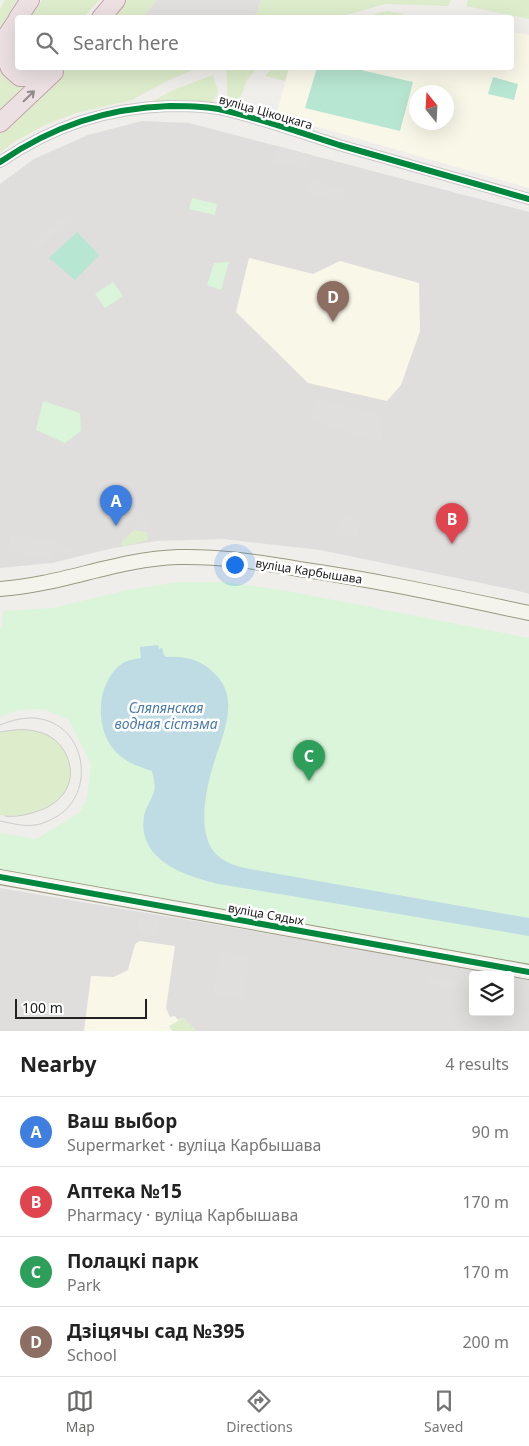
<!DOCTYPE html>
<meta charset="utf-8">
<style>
body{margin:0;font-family:"Noto Sans",sans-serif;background:#f2f2f2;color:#222}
.controls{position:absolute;right:15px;bottom:15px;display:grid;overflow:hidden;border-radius:5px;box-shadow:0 5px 20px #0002}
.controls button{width:45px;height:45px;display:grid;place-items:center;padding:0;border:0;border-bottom:1px solid #e0e0e0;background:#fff;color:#222;font:25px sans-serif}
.compass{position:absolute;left:409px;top:85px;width:45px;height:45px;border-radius:50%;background:#fff;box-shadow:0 5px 20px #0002;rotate:342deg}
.scale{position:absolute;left:15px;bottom:12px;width:132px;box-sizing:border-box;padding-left:5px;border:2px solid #222;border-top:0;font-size:14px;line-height:18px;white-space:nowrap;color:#222;-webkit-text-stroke:4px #fff;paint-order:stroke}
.you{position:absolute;left:234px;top:564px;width:18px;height:18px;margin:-12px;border:4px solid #fff;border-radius:50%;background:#1a73e8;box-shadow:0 0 0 8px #1a73e833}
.badge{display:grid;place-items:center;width:32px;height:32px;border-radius:50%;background:#6a6968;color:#fff;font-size:16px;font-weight:700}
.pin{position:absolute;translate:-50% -41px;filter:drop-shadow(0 1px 2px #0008)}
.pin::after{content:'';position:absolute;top:26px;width:18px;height:15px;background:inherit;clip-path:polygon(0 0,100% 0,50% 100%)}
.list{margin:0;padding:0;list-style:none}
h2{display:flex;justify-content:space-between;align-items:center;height:65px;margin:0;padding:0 20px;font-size:21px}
h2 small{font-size:16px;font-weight:400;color:#767676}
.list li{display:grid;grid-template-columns:32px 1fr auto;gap:15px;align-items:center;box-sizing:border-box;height:70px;padding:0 20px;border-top:1px solid #e0e0e0}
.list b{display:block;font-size:19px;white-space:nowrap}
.list p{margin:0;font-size:16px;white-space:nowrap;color:#767676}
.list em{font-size:16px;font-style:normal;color:#767676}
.icon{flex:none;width:28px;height:28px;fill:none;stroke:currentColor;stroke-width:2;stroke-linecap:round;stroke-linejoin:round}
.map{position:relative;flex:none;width:529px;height:1031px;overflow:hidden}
.search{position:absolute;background:#fff;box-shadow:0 5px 20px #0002;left:15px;right:15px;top:15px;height:55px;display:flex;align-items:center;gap:12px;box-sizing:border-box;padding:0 18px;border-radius:5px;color:#767676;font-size:19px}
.sheet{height:345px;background:#fff}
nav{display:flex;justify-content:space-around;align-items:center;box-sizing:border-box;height:70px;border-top:1px solid #e0e0e0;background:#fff;font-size:14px;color:#767676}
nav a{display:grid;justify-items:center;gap:2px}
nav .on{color:#6a6968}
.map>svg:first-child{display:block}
</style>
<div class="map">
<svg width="529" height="1031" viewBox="0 0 529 1031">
<rect width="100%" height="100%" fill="#f0eeeb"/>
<!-- residential -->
<g fill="#dfdedc" fill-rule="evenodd">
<polygon points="142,121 189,123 529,212 529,594 515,590 320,550 224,539 156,541 109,549 52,563 0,568 0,184 34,159 88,135"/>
<path d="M0,888L529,978V1031H0ZM473,975H510V1012H473Z"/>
</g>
<!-- education -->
<g fill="#f8f7e8" fill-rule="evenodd">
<path d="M512,32L529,35V188L276,115L289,68H512ZM416,92H446V122H416Z"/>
<polygon points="249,258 313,274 340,261 419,283 420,331 401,385 387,401 308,383 236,312"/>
<polygon points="140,941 175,946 166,1008 170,1017 175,1016 178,1020 183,1018 197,1031 84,1031 91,976 114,977 128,970 135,944"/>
</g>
<!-- grass -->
<g fill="#ddeccb">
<polygon points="5,0 17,0 0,28 0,9"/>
<polygon points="42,0 99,0 84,17 31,17"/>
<polygon points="126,0 156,0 144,17 110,18"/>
<polygon points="261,0 451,0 448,6 385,4 340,17 255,18"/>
<polygon points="468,0 529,0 529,19 466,6"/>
<polygon points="387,11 404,14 393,17 363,17"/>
<polygon points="62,68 184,68 193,70 165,82 132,100 76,113 43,126 14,142 0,153 0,132"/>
<polygon points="226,68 258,68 248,78 237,105 228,103"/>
<polygon points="272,68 289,68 285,81 265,76"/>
<path d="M0,69C5,80 15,85 26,86L0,112Z"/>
<polygon points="213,75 218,92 211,105 149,103 173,90"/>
<polygon points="134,530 147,532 148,540 122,547 121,542"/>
<path d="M24,729C34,731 45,732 53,738C62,744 65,752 68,760C83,801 31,820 0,815V732Z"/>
<polygon points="183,1018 197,1031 172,1031 169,1026"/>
</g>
<!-- park -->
<g fill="#daf5da">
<polygon points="192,198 217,204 215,215 189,209"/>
<polygon points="229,262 221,290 207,285 214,263"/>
<polygon points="113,282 123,296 105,308 95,294"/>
<polygon points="43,401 80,413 81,431 65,443 36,430"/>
<polygon points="179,582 224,582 288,591 529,638 529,964 0,870 0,833 36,839 79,813 87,798 91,764 69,720 44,709 18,710 0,717 0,627 2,626 3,611 53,608 127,590"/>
</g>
<!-- pitch -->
<g fill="#b7e6d2">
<polygon points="317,68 352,68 413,82 400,131 305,108"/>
<polygon points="493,77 518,84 514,100 488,94"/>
<polygon points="77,232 99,255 75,280 49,258"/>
</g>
<!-- parking -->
<g fill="#e0dfde">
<polygon points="156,0 261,0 255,17 144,17"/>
<polygon points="277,146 311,155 307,170 272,162"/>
<polygon points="309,180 346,190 342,203 305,192"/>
<polygon points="66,213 74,220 35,251 28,246"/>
<polygon points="318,397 381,417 382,443 311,419"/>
<polygon points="138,513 146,515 147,532 134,530"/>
<polygon points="351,517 360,519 357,540 335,533 338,522"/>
<polygon points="11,534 73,547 72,556 53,552 51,560 7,551"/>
<polygon points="138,919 159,922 156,936 138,933 137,927"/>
<polygon points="221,952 250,958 242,999 213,993"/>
<polygon points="428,977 473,984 473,991 427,983"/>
</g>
<!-- water -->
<path fill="#bfdbe3" d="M158,645L159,649L162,648L164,655L166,657C183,656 199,659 212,671C242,697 223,732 214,763C206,787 196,834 216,854C225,863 238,867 250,869L529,918V936L219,884C185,876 137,860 144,816C146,806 152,800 154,791C156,785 153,777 152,771C139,767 125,762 115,751C94,728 96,681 123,663C128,660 135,659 141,658L140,647Z"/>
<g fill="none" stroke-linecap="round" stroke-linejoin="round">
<!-- street casing -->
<g stroke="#c9c8c7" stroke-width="12">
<path id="street" d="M0,162C53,126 107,108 170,106C187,106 206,106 223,110C262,119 301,133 339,145C402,163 466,181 529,199"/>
</g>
<!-- secondary casing -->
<g stroke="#999a82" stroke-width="16">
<g id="secondary">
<path d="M0,589C61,585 117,559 178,557C219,556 259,562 299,569C376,580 453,597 529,613"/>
<polyline points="0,877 529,972"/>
</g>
</g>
<!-- highway casing -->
<g stroke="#c5a2ac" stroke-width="20">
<g id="highway">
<polyline points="18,18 30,0"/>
<polyline points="101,18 116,0"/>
<polyline points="18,19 6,37 6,58 10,68 20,77 34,77 45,68"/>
<polyline points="0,123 54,72"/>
</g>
</g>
<!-- street -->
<use href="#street" stroke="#fdfcfc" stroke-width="10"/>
<!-- secondary -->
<use href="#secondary" stroke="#f4f4ed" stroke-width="14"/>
<!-- highway -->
<use href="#highway" stroke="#ece0e2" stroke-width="18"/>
<!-- tram -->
<g stroke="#ccc" stroke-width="1">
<path d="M0,725C12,720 28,716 41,719C87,728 96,794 56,817C50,820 41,825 34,825C24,827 11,823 0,821"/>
<path d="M0,732C13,730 25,728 39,732C64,738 80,770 64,793C56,805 41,811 28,814C20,816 13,817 5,816"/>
</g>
<!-- cycleway casing -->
<g stroke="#fff" stroke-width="9">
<g id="cycleway">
<path d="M0,162C53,126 107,108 170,106C187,106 206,106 223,110C262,119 301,133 339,145C402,163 466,181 529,199"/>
<polyline points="0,877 529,972"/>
</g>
</g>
<!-- cycleway -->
<use href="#cycleway" stroke="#00873e" stroke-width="6"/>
</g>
<!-- one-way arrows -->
<defs><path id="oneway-shaft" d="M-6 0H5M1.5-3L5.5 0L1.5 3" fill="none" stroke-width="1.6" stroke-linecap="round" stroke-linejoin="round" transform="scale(1.25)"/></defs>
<use stroke="#918a8c" href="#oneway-shaft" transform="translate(29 96) rotate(-44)"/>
<g text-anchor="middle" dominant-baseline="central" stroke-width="5" stroke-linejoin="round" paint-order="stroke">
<!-- street labels -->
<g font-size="12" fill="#222" stroke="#fff">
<text transform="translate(266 112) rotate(16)">вуліца Цікоцкага</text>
<text transform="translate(309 571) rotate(9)">вуліца Карбышава</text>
<text transform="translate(266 914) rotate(10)">вуліца Сядых</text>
</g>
<!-- water labels -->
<g font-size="14" font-style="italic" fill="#4a7aab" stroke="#fff">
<text x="166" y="707">Сляпянская<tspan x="166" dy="16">водная сістэма</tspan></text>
</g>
</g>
</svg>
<div class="controls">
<button><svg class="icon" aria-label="layers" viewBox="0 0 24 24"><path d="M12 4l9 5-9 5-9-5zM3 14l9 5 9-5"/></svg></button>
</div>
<svg class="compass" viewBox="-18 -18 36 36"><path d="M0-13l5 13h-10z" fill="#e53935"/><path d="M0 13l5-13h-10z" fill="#767676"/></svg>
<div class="scale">100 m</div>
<div class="you"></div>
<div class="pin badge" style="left:116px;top:526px;background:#3f7fe0">A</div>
<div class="pin badge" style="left:452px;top:544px;background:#e0444e">B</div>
<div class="pin badge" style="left:309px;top:781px;background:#2e9e5b">C</div>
<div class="pin badge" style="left:333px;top:322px;background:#8d6e63">D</div>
<div class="search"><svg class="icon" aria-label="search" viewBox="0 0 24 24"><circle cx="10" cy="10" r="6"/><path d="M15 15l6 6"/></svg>Search here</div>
</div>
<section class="sheet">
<h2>Nearby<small>4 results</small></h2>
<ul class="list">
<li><span class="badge" style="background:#3f7fe0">A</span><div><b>Ваш выбор</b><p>Supermarket · вуліца Карбышава</p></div><em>90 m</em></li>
<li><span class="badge" style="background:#e0444e">B</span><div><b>Аптека №15</b><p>Pharmacy · вуліца Карбышава</p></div><em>170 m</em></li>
<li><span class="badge" style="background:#2e9e5b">C</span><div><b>Полацкі парк</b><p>Park</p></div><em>170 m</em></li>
<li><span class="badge" style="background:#8d6e63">D</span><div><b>Дзіцячы сад №395</b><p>School</p></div><em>200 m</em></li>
</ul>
</section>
<nav>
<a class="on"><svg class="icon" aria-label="map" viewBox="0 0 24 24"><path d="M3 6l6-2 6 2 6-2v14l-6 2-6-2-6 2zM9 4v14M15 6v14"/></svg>Map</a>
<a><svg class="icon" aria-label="directions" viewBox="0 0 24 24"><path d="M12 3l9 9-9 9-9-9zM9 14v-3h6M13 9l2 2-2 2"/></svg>Directions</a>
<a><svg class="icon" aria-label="saved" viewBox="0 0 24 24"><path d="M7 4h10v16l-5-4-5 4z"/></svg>Saved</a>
</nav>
